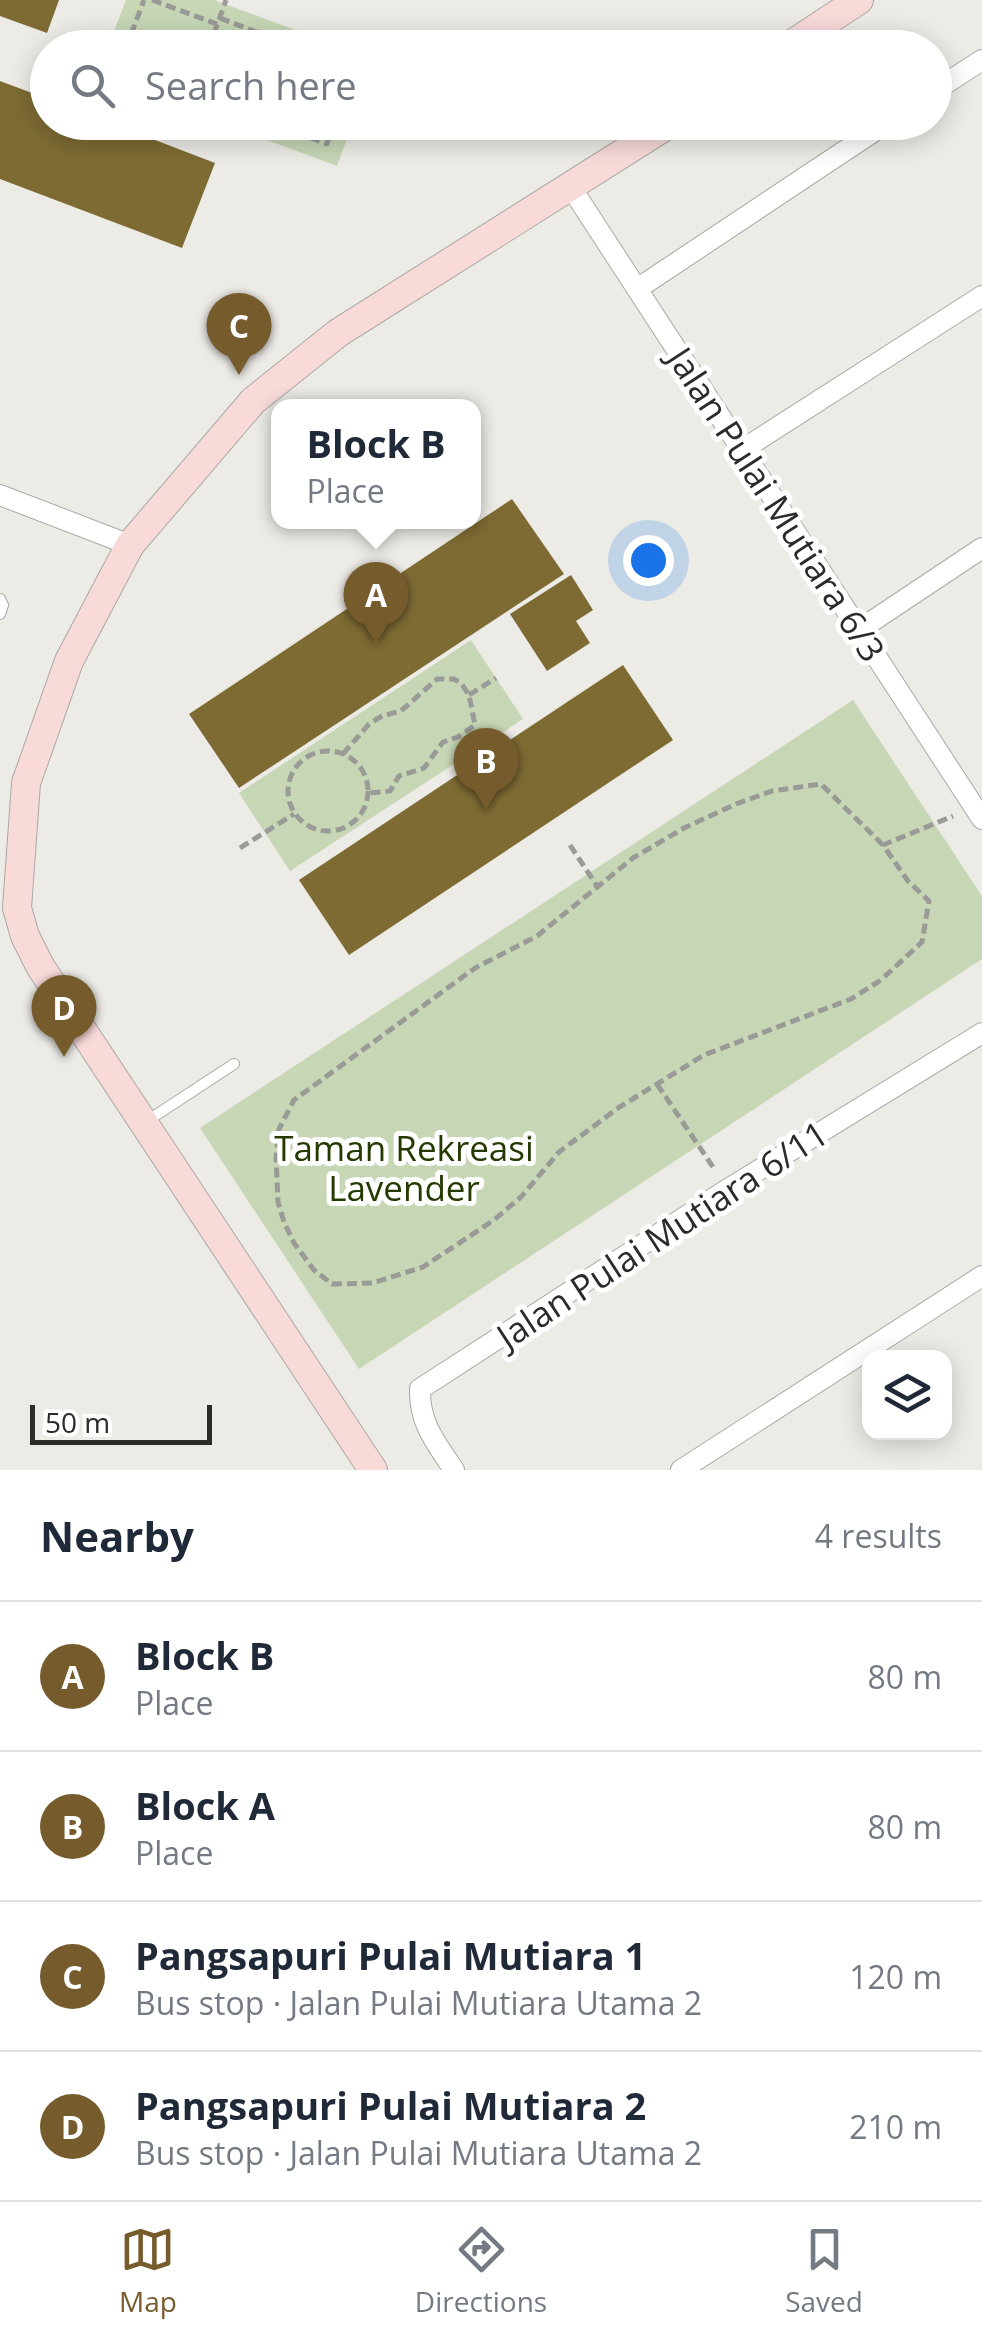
<!DOCTYPE html>
<meta charset="utf-8">
<style>
body{margin:0;font-family:"Open Sans",sans-serif;background:#f2f2f3;color:#1f2937}
.controls{position:absolute;right:30px;bottom:30px;display:grid;overflow:hidden;border-radius:20px;box-shadow:0 5px 25px #0003}
.controls button{width:90px;height:90px;display:grid;place-items:center;padding:0;border:0;border-bottom:2px solid #e0e1e3;background:#fff;color:#1f2937;font:50px sans-serif}
.scale{position:absolute;left:30px;bottom:25px;width:182px;box-sizing:border-box;padding-left:10px;border:5px solid #2b2b29;border-top:0;font-size:28px;line-height:35px;white-space:nowrap;color:#2b2b29;-webkit-text-stroke:8px #fff;paint-order:stroke}
.you{position:absolute;left:648px;top:560px;width:35px;height:35px;margin:-25px;border:8px solid #fff;border-radius:50%;background:#1a73e8;box-shadow:0 0 0 15px #1a73e833}
.badge{display:grid;place-items:center;width:65px;height:65px;border-radius:50%;background:#765b2d;color:#fff;font-size:32px;font-weight:700}
.pin{position:absolute;translate:-50% -82px;filter:drop-shadow(0 2px 5px #0008)}
.pin::after{content:'';position:absolute;top:52px;width:35px;height:30px;background:inherit;clip-path:polygon(0 0,100% 0,50% 100%)}
.popup{position:absolute;left:271px;top:399px;width:210px;height:130px;box-sizing:border-box;display:grid;place-content:center;border-radius:20px;background:#fff;filter:drop-shadow(0 2px 8px #0005);font-size:32px;white-space:nowrap;color:#747a83}
.popup b{font-size:38px;color:#1f2937}
.popup::after{content:'';position:absolute;left:50%;top:100%;margin-left:-20px;border:20px solid transparent;border-top-color:#fff}
.list{margin:0;padding:0;list-style:none}
h2{display:flex;justify-content:space-between;align-items:center;height:130px;margin:0;padding:0 40px;font-size:42px}
h2 small{font-size:32px;font-weight:400;color:#747a83}
.list li{display:grid;grid-template-columns:65px 1fr auto;gap:30px;align-items:center;box-sizing:border-box;height:150px;padding:0 40px;border-top:2px solid #e0e1e3}
.list b{display:block;font-size:38px;white-space:nowrap}
.list p{margin:0;font-size:32px;white-space:nowrap;color:#747a83}
.list em{font-size:32px;font-style:normal;color:#747a83}
.icon{flex:none;width:55px;height:55px;fill:none;stroke:currentColor;stroke-width:2;stroke-linecap:round;stroke-linejoin:round}
.map{position:relative;flex:none;width:982px;height:1470px;overflow:hidden}
.search{position:absolute;background:#fff;box-shadow:0 5px 25px #0003;left:30px;right:30px;top:30px;height:110px;display:flex;align-items:center;gap:25px;box-sizing:border-box;padding:0 35px;border-radius:55px;color:#747a83;font-size:38px}
.sheet{height:730px;background:#fff}
nav{display:flex;justify-content:space-around;align-items:center;box-sizing:border-box;height:140px;border-top:2px solid #e0e1e3;background:#fff;font-size:28px;color:#747a83}
nav a{display:grid;justify-items:center;gap:5px}
nav .on{color:#765b2d}
.map>svg:first-child{display:block}
</style>
<div class="map">
<svg width="982" height="1470" viewBox="0 0 982 1470">
<rect width="100%" height="100%" fill="#ecebe6"/>
<!-- green -->
<g fill="#c7d7b6">
<polygon points="126,0 214,0 342,47 108,47"/>
<polygon points="221,123 353,123 337,166"/>
<polygon points="471,640 523,719 290,871 239,793"/>
<polygon points="853,700 982,896 982,959 359,1369 200,1128"/>
</g>
<!-- building -->
<g fill="#7e6b34">
<polygon points="0,0 59,0 47,33 0,16"/>
<polygon points="0,81 48,99 48,122 108,122 215,163 182,248 0,179"/>
<polygon points="512,499 564,574 239,788 189,714"/>
<polygon points="571,575 593,610 576,621 590,643 547,671 510,614"/>
<polygon points="623,665 673,740 349,955 299,880"/>
</g>
<g fill="none" stroke-linecap="round" stroke-linejoin="round">
<!-- lane casing -->
<g stroke="#aaa9a5" stroke-width="12">
<g id="lane">
<polyline points="0,599 3,605 0,614"/>
<polyline points="147,1121 234,1064"/>
</g>
</g>
<!-- street casing -->
<g stroke="#aaa9a5" stroke-width="22">
<g id="street">
<polyline points="934,91 982,60"/>
<polyline points="572,189 982,819"/>
<polyline points="637,289 888,122"/>
<polyline points="742,450 982,296"/>
<polyline points="0,495 130,545"/>
<polyline points="859,630 982,548"/>
<path d="M454,1470C436,1443 419,1423 420,1389L728,1189L982,1033"/>
<polyline points="681,1470 982,1276"/>
</g>
</g>
<!-- secondary casing -->
<g stroke="#aaa9a5" stroke-width="30">
<g id="secondary">
<polyline points="786,48 859,0"/>
<polyline points="373,1470 40,966 25,936 17,908 26,783 69,661 130,545 253,401 338,333 672,122"/>
</g>
</g>
<!-- path -->
<g stroke="#9a9a96" stroke-width="5" stroke-dasharray="10 5" stroke-linecap="butt">
<polyline points="152,0 217,24"/>
<polyline points="220,18 298,48"/>
<polyline points="126,48 144,0"/>
<polyline points="209,48 226,0"/>
<polyline points="268,122 327,144 335,122"/>
<polyline points="469,695 496,678"/>
<circle cx="328" cy="791" r="40"/>
<polyline points="343,754 369,724 382,716 401,711 437,679 454,679 461,683 469,695 475,725 458,737 443,742 424,768 399,776 390,791 369,793"/>
<polyline points="570,845 597,886"/>
<polyline points="883,845 821,784 772,791 736,804 684,828 633,858 537,936 475,968 294,1100 279,1129 276,1157 278,1202 284,1222 294,1243 314,1270 332,1284 372,1283 423,1267 494,1220 521,1197 559,1152 618,1108 704,1055 851,999 881,980 922,942 929,901 908,881 883,845 953,816"/>
<polyline points="240,848 294,814"/>
<polyline points="657,1084 715,1170"/>
</g>
<!-- lane -->
<use href="#lane" stroke="#fff" stroke-width="10"/>
<!-- street -->
<use href="#street" stroke="#fff" stroke-width="20"/>
<!-- secondary -->
<use href="#secondary" stroke="#f8dad9" stroke-width="28"/>
</g>
<g text-anchor="middle" dominant-baseline="central" stroke-width="10" stroke-linejoin="round" paint-order="stroke">
<!-- street labels -->
<g font-size="35" fill="#2b2b29" stroke="#fff">
<text transform="translate(777 504) rotate(57)">Jalan Pulai Mutiara 6/3</text>
<text transform="translate(662 1234) rotate(-33)">Jalan Pulai Mutiara 6/11</text>
</g>
<!-- park labels -->
<g font-size="35" fill="#253a00" stroke="#fff">
<text x="404" y="1147">Taman Rekreasi<tspan x="404" dy="40">Lavender</tspan></text>
</g>
</g>
</svg>
<div class="controls">
<button><svg class="icon" aria-label="layers" viewBox="0 0 24 24"><path d="M12 4l9 5-9 5-9-5zM3 14l9 5 9-5"/></svg></button>
</div>
<div class="scale">50 m</div>
<div class="you"></div>
<div class="pin badge" style="left:376px;top:644px">A</div>
<div class="popup"><b>Block B</b>Place</div>
<div class="pin badge" style="left:486px;top:810px">B</div>
<div class="pin badge" style="left:239px;top:375px">C</div>
<div class="pin badge" style="left:64px;top:1057px">D</div>
<div class="search"><svg class="icon" aria-label="search" viewBox="0 0 24 24"><circle cx="10" cy="10" r="6"/><path d="M15 15l6 6"/></svg>Search here</div>
</div>
<section class="sheet">
<h2>Nearby<small>4 results</small></h2>
<ul class="list">
<li><span class="badge">A</span><div><b>Block B</b><p>Place</p></div><em>80 m</em></li>
<li><span class="badge">B</span><div><b>Block A</b><p>Place</p></div><em>80 m</em></li>
<li><span class="badge">C</span><div><b>Pangsapuri Pulai Mutiara 1</b><p>Bus stop · Jalan Pulai Mutiara Utama 2</p></div><em>120 m</em></li>
<li><span class="badge">D</span><div><b>Pangsapuri Pulai Mutiara 2</b><p>Bus stop · Jalan Pulai Mutiara Utama 2</p></div><em>210 m</em></li>
</ul>
</section>
<nav>
<a class="on"><svg class="icon" aria-label="map" viewBox="0 0 24 24"><path d="M3 6l6-2 6 2 6-2v14l-6 2-6-2-6 2zM9 4v14M15 6v14"/></svg>Map</a>
<a><svg class="icon" aria-label="directions" viewBox="0 0 24 24"><path d="M12 3l9 9-9 9-9-9zM9 14v-3h6M13 9l2 2-2 2"/></svg>Directions</a>
<a><svg class="icon" aria-label="saved" viewBox="0 0 24 24"><path d="M7 4h10v16l-5-4-5 4z"/></svg>Saved</a>
</nav>
